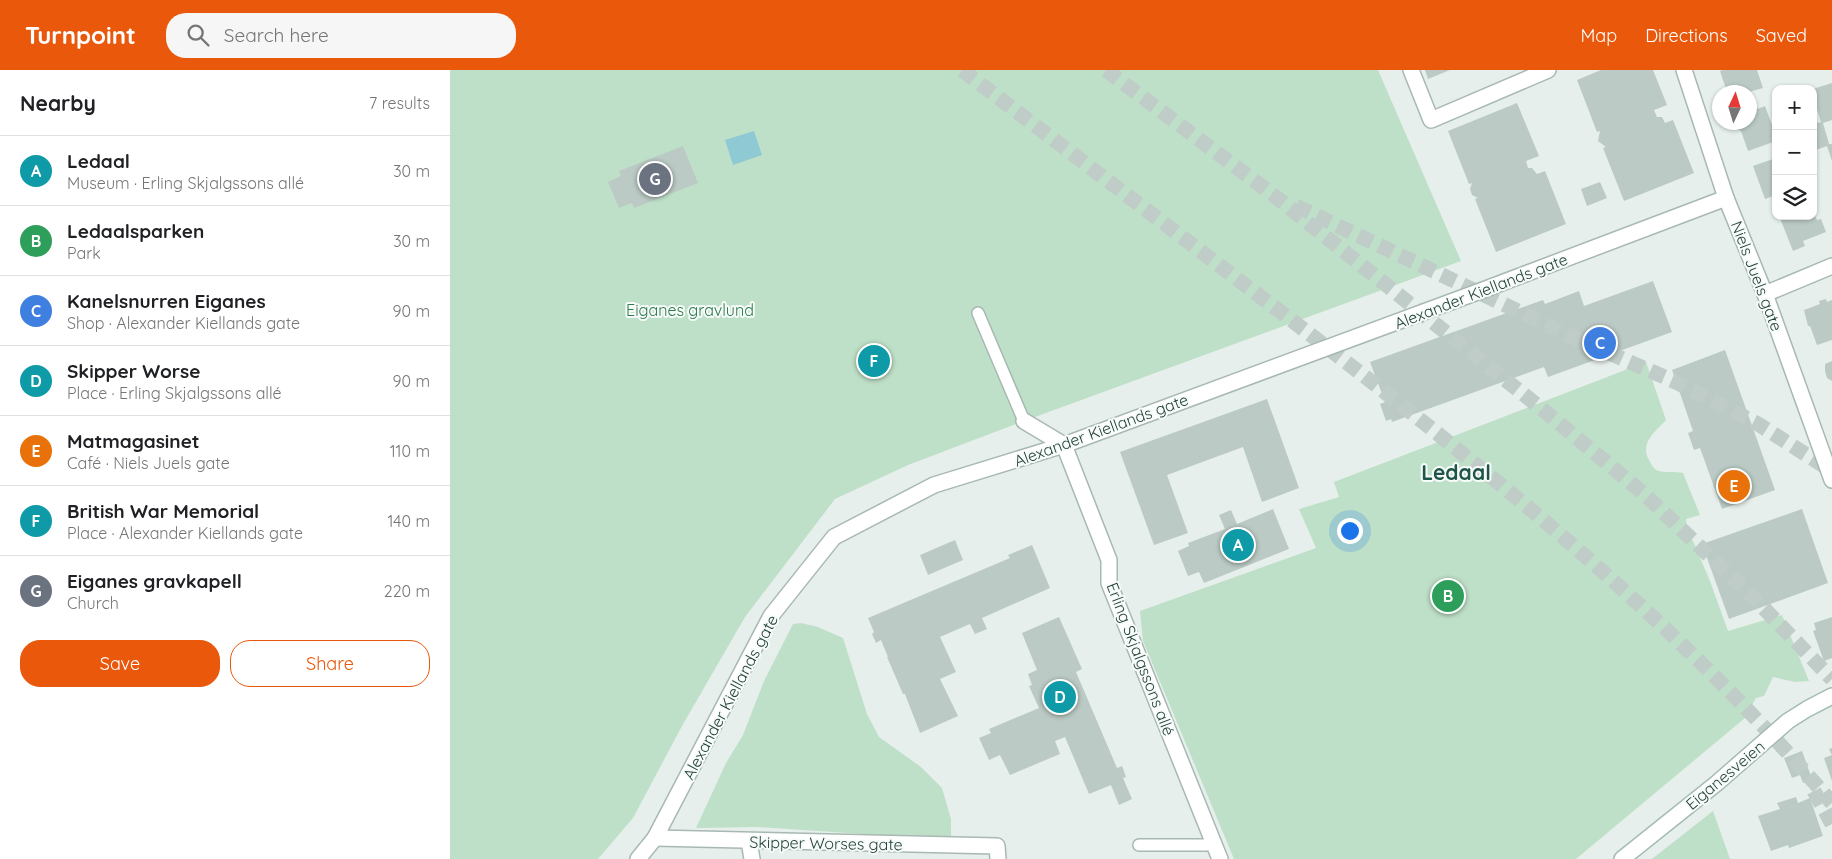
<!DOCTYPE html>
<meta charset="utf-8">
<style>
body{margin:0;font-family:Quicksand,sans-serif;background:#f6f6f6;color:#202124}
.controls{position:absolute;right:15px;top:15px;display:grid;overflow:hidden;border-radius:10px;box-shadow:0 1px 4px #0004}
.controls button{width:45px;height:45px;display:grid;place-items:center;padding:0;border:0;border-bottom:1px solid #e0e0e0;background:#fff;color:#202124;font:25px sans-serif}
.compass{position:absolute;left:1262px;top:15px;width:45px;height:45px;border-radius:50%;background:#fff;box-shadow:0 1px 4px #0004;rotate:4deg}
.you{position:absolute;left:899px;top:460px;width:18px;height:18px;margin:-12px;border:4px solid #fff;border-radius:50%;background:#1a73e8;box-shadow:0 0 0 8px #1a73e833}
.badge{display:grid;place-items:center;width:32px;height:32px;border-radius:50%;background:#ea580c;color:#fff;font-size:16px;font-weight:700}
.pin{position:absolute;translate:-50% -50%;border:2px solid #fff;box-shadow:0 1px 5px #0006}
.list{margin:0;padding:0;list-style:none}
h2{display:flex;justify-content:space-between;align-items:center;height:65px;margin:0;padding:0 20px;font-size:21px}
h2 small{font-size:16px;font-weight:400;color:#757577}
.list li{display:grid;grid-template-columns:32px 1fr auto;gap:15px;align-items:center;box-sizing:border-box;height:70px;padding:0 20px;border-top:1px solid #e0e0e0}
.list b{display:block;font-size:19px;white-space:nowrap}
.list p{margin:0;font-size:16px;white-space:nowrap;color:#757577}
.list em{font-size:16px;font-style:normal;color:#757577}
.actions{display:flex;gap:10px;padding:15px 20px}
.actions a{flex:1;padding:11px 0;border:1px solid #ea580c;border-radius:20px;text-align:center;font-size:18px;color:#ea580c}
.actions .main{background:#ea580c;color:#fff}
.icon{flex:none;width:28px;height:28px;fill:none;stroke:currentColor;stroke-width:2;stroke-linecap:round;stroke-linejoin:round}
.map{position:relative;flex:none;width:1382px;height:789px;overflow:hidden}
header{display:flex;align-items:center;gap:30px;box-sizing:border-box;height:70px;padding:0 25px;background:#ea580c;color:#fff}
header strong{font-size:24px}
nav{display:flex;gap:28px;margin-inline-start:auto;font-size:18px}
.search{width:350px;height:45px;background:#f6f6f6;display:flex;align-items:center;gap:12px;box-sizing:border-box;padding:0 18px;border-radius:20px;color:#757577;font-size:19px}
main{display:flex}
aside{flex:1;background:#fff}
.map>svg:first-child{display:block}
</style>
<header>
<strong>Turnpoint</strong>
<div class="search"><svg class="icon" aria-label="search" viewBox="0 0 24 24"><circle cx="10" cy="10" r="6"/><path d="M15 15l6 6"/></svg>Search here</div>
<nav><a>Map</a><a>Directions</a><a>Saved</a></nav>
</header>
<main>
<aside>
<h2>Nearby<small>7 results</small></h2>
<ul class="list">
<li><span class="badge" style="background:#0f9aa8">A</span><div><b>Ledaal</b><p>Museum · Erling Skjalgssons allé</p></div><em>30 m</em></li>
<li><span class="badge" style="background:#2e9e5b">B</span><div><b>Ledaalsparken</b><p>Park</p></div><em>30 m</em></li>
<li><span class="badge" style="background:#3f7fe0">C</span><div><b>Kanelsnurren Eiganes</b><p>Shop · Alexander Kiellands gate</p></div><em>90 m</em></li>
<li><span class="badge" style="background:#0f9aa8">D</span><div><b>Skipper Worse</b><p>Place · Erling Skjalgssons allé</p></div><em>90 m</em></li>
<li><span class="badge" style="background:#e8710a">E</span><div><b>Matmagasinet</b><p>Café · Niels Juels gate</p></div><em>110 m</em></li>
<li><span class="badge" style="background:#0f9aa8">F</span><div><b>British War Memorial</b><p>Place · Alexander Kiellands gate</p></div><em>140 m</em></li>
<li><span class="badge" style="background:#6b7280">G</span><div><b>Eiganes gravkapell</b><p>Church</p></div><em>220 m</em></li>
</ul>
<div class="actions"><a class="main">Save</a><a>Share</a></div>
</aside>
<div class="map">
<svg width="1382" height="789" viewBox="0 0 1382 789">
<rect width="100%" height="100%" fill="#e6efeb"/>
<!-- green -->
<g fill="#bfe0c8">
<polygon points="0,0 928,0 1011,191 574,351 458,395 385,429 295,547 232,656 183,748 148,789 0,789"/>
<path d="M1196,292L1216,350C1206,361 1189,373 1199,390C1202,395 1203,399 1209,401C1217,403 1225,401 1233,403L1250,445L1236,449L1237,457L1260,511L1278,561L1332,545L1359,611L1345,612L1323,607L1314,626L1306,628L1295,648L1126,789H784L693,571L690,541L866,478L849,439L889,427L884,412Z"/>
<polygon points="351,553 368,557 393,568 417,644 429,667 471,697 492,718 501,749 501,770 307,757 246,758 276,693 293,665 314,611 343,554"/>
<polygon points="1263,741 1280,789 1202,789"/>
</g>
<!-- water -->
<polygon fill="#8ec9d4" points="304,61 312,85 283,95 275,70"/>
<!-- building -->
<g fill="#bbcac4">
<polygon points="975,0 1000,0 978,9"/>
<polygon points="1151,0 1203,0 1217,35 1204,40 1207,47 1212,47 1215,53 1223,50 1244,103 1174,131 1153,78 1156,77 1148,71 1150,61 1147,62 1127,10"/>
<polygon points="1273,0 1307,0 1313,18 1299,22 1277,22 1270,1"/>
<polygon points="1382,13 1382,50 1373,53 1379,74 1382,74 1382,91 1377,76 1363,81 1363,54 1371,52 1363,26 1363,19"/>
<polygon points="1067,33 1089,86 1076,91 1078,98 1082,98 1087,104 1095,101 1116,154 1046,182 1025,129 1028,128 1022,125 1020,119 1022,113 1019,114 998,61"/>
<polygon points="1306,35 1308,39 1315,36 1326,66 1326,71 1298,81 1291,61 1288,60 1285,52 1300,52 1300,42 1302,41 1300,37"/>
<polygon points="233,76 248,113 184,138 182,133 169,138 158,112 171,106 169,101"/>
<polygon points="1326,88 1326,125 1315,129 1303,96"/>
<polygon points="1150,112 1157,128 1137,136 1131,119"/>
<polygon points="1363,142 1367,150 1371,149 1376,162 1353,171 1355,176 1343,181 1330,148 1332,146 1363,146"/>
<polygon points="1203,211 1222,262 1098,307 1094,297 942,352 941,349 936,351 930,334 935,332 920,292 1093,230 1095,234 1129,221 1134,236"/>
<polygon points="1376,229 1377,232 1382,230 1382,270 1367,275 1360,256 1358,256 1354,240 1370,234 1369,231"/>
<polygon points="1275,280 1325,420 1272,439 1250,378 1244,380 1238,363 1243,361 1222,300"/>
<polygon points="1382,291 1382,311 1377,308 1375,301 1375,294"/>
<polygon points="817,329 849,418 812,432 793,377 717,405 738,463 704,475 670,382"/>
<polygon points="823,439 839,479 754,513 749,502 738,506 728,481 739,476 738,473 775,459 769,445 781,440 787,454"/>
<polygon points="1352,439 1378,513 1279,549 1252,474"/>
<polygon points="505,470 513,490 478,505 470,485"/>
<polygon points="582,475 600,518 532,548 537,559 525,564 520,554 490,567 506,602 490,609 508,646 470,663 455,624 453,624 437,587 438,587 431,570 426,573 422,564 424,562 418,548 560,488 558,485"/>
<polygon points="609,547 632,599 626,602 667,698 672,696 676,707 673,708 682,729 669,735 661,715 639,724 615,667 605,671 610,684 560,705 550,685 539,690 529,668 541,663 539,659 589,638 579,616 582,615 578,604 587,600 572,563"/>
<polygon points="1382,547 1382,588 1374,591 1363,561 1366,560 1364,553"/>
<polygon points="1382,678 1382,711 1374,688 1382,685 1379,679"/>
<polygon points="1352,681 1362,709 1353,713 1350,705 1342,708 1334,688"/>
<polygon points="1346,727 1348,733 1360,728 1373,766 1339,778 1338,775 1321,781 1308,746 1330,739 1327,733"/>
</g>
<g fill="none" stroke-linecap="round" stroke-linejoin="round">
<!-- highway-tunnel -->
<g stroke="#bfccc8" stroke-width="15" stroke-dasharray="15 8" stroke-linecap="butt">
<path d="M512,0C620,82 728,164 836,246C1030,394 1223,546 1382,733"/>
<polyline points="656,0 822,124 1092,339 1193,423 1304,528 1382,609"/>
<polyline points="846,136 1127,269 1228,313 1308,354 1382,401"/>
<polyline points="1364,721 1382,754"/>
</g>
<!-- lane casing -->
<g stroke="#a8b8b2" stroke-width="14">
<g id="lane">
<polyline points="528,243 574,351"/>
<polyline points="689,775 764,775"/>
</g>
</g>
<!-- street casing -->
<g stroke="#a8b8b2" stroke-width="18">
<g id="street">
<polyline points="961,0 981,50 1098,0"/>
<polyline points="1234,0 1276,128 1315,224 1382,410"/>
<polyline points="1315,224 1382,196"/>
<polyline points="574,351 614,375 659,490 659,513 770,789"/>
<polyline points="205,768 547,776 548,789"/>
<polyline points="299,771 302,789"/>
<polyline points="188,789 205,768 321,546 384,467 484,415 614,375 1033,220 1276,128"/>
</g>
</g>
<!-- secondary casing -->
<g stroke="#a4bbb3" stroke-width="18">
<polyline id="secondary" points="1172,789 1267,713 1338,651 1357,639 1382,626"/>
</g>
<!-- lane -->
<use href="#lane" stroke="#fff" stroke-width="11"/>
<!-- street -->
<use href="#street" stroke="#fff" stroke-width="15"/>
<!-- secondary -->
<use href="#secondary" stroke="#fff" stroke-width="15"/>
</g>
<g text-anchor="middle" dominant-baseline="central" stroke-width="4" stroke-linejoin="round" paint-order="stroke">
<!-- street labels -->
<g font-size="16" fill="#24423a" stroke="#f7fbf9">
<text transform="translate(1307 206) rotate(69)">Niels Juels gate</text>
<text transform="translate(1031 221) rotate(-21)">Alexander Kiellands gate</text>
<text transform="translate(651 360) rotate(-20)">Alexander Kiellands gate</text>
<text transform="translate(691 589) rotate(69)">Erling Skjalgssons allé</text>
<text transform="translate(280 627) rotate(-62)">Alexander Kiellands gate</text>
<text transform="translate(1275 705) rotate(-40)">Eiganesveien</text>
<text transform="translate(376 773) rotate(1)">Skipper Worses gate</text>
</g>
<!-- park labels -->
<g font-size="16" fill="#2d7a4b" stroke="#f7fbf9">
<text x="240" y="240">Eiganes gravlund</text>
</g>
<!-- district labels -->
<g font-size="21" font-weight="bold" fill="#1f5548" stroke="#f7fbf9">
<text x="1006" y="402">Ledaal</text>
</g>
</g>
</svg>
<div class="controls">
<button>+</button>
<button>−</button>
<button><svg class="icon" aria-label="layers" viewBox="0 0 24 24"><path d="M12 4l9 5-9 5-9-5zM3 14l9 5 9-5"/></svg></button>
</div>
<svg class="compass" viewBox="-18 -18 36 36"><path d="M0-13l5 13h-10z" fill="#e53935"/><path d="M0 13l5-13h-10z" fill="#757577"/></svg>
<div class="you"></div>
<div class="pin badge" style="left:788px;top:475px;background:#0f9aa8">A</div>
<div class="pin badge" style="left:998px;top:526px;background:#2e9e5b">B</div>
<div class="pin badge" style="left:1150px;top:273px;background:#3f7fe0">C</div>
<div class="pin badge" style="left:610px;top:627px;background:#0f9aa8">D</div>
<div class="pin badge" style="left:1284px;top:416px;background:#e8710a">E</div>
<div class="pin badge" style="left:424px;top:291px;background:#0f9aa8">F</div>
<div class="pin badge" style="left:205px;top:109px;background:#6b7280">G</div>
</div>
</main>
